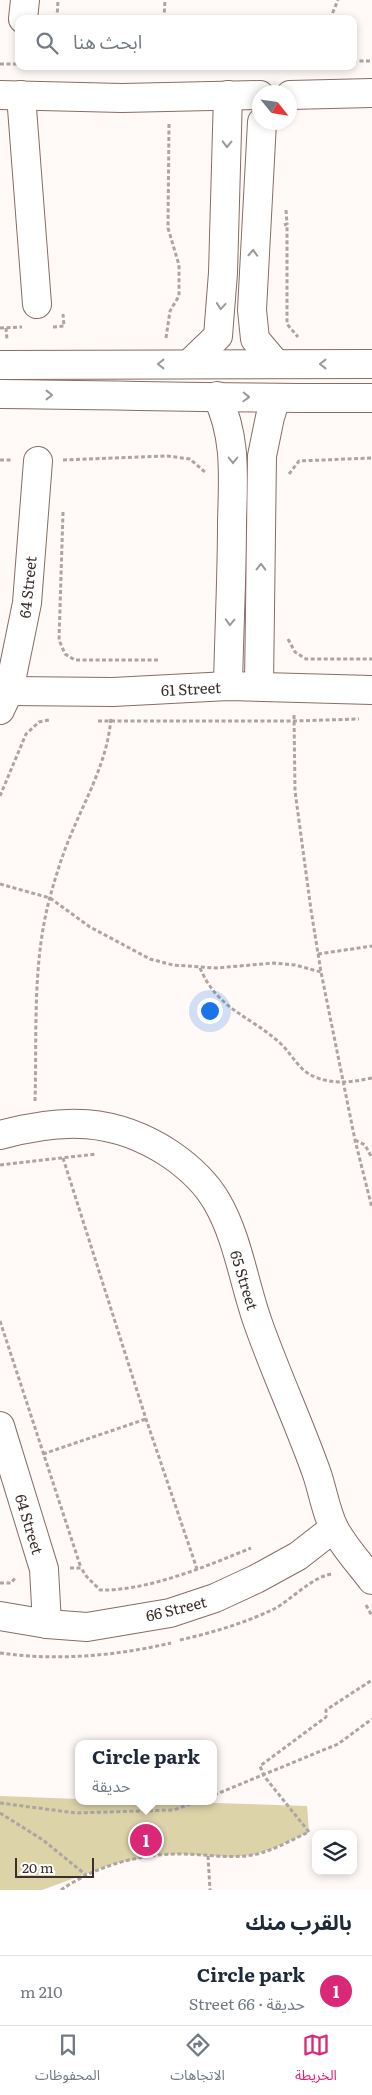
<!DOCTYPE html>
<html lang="ar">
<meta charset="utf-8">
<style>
body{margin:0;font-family:Literata,"Noto Sans Arabic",serif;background:#f2f2f3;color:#1f2937;direction:rtl}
.controls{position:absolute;right:15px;bottom:15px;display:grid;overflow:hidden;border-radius:10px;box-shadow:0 2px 8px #0003}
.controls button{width:45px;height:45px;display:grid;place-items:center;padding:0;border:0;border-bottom:1px solid #e0e1e3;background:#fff;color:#1f2937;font:25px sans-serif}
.compass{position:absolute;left:252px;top:85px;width:45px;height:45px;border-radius:50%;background:#fff;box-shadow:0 2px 8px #0003;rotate:120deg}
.scale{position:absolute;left:15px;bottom:12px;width:79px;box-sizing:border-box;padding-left:5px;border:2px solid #3b302d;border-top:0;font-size:14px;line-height:18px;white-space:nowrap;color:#3b302d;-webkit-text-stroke:4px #fff;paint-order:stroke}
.you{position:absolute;left:209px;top:1010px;width:18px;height:18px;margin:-12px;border:4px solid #fff;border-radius:50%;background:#1a73e8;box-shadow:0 0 0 8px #1a73e833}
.badge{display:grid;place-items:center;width:32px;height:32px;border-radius:50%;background:#db2777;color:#fff;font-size:16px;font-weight:700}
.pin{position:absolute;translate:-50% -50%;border:2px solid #fff;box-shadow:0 1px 5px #0006}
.popup{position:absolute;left:75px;top:1740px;width:142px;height:65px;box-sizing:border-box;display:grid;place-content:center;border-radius:10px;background:#fff;filter:drop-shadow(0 1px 4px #0005);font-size:16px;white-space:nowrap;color:#747a83}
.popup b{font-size:19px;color:#1f2937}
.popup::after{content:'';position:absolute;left:50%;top:100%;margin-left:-10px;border:10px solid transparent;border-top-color:#fff}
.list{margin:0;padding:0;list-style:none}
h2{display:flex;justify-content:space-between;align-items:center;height:65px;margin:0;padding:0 20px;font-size:21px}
h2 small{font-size:16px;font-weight:400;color:#747a83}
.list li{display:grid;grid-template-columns:32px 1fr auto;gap:15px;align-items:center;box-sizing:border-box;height:70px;padding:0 20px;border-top:1px solid #e0e1e3}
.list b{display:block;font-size:19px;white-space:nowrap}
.list p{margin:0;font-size:16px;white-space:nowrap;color:#747a83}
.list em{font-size:16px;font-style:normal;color:#747a83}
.icon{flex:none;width:28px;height:28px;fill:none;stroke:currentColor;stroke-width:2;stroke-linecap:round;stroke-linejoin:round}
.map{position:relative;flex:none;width:372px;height:1890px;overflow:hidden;direction:ltr}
.search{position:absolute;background:#fff;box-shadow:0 2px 8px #0003;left:15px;right:15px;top:15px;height:55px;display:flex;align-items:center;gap:12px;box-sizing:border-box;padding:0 18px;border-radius:10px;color:#747a83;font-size:19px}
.sheet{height:135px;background:#fff}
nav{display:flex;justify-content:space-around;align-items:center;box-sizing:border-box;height:70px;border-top:1px solid #e0e1e3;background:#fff;font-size:14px;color:#747a83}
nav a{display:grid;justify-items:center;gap:2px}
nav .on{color:#db2777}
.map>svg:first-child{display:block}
</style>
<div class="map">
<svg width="372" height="1890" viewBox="0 0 372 1890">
<rect width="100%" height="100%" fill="#fff9f7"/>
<!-- green -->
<polygon fill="#dcd3a9" points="0,1796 78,1799 78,1801 151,1801 307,1806 309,1832 274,1848 253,1855 231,1857 181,1854 157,1855 113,1864 42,1890 0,1890"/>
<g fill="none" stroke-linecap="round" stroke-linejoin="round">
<!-- minor casing -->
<g stroke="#866d65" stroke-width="30">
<g id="minor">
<polyline points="23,19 25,0"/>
<polyline points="0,95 122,98 260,95"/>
<polyline points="21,95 37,304"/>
<polyline points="290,95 372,93"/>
<polyline points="262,122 252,310 255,339 276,364"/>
<polyline points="189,364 218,336 223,273 228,95"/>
<path d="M217,396C237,438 233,478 232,523C232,577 229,632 228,686"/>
<polyline points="259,686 262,456 270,417 276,398"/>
<polyline points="9,691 113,692 228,686 372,690"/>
<polyline points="0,710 9,691 27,603 38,461"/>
<path d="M0,1135C62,1118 114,1117 170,1154C189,1167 205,1181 217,1202C238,1238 244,1284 258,1323C276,1374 299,1423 317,1474C323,1492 326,1512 334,1528C344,1547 360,1564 372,1580"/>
<polyline points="0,1426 44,1569 47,1624"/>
<polyline points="0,1616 47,1624 87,1627 170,1613 215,1598 256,1579 298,1556 334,1528"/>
</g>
</g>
<!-- tertiary casing -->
<g stroke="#866d65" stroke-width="30">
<g id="tertiary">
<polyline points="0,365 372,364"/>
<path d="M0,394C124,395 248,399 372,398"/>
</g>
</g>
<!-- path -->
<g stroke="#ada5a2" stroke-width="3" stroke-dasharray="4 2.5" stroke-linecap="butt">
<polyline points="57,19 58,0"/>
<polyline points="164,19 165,0"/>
<polyline points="330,19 338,0"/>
<polyline points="353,61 372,61"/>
<polyline points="0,64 19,64"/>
<polyline points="286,210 287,224"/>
<polyline points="284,225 287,224 287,324 298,337"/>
<polyline points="53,327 64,326 63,314"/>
<polyline points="0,328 22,327"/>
<polyline points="6,328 7,340"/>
<polyline points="166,338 170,311 179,296 179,265 168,228 169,123"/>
<polyline points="0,460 12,460"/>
<polyline points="63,460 167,456 190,459 206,473"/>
<polyline points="289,474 299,461 372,458"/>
<polyline points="63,512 59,640 65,654 75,660 159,660"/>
<polyline points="288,639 295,652 306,659 372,659"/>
<polyline points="294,715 295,791 311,910 321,972 355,1140 372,1208"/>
<polyline points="98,721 294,721 359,719"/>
<polyline points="0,796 26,734 39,722 49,720"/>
<polyline points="0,884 50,898 90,927 150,959 173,965 216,968 274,963 295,965 321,972"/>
<polyline points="318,954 372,946"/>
<path d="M200,968C218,1010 249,1015 280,1043C293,1055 298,1070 315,1077C335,1085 352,1082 372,1078"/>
<path d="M35,1101C37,1034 32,963 50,897C56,875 63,853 72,832C88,794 108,759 111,717"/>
<polyline points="355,1140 365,1145 372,1158"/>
<polyline points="63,1158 146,1419 197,1569"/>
<polyline points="0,1165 96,1154"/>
<polyline points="0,1321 81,1568"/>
<polyline points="43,1454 146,1419"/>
<path d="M70,1568H81L87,1577L100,1590C148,1591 207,1566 251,1548"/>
<polyline points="0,1583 11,1583 16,1577"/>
<polyline points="366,1605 372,1616"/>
<path d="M180,1640C211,1633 245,1623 274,1609C291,1600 314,1575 333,1574"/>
<path d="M0,1653C57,1661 115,1656 171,1643"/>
<polyline points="214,1795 338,1744 372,1719"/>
<polyline points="0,1803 76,1813 174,1810 198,1801"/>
<polyline points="0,1813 43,1840 86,1875"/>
<polyline points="208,1856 210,1890"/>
<path d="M61,1890C96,1866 138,1854 180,1854C205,1854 228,1859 253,1855C273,1851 291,1840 309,1832L264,1776L260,1766L326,1717V1710L372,1680"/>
</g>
<!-- minor -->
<use href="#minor" stroke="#fff" stroke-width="28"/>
<!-- tertiary -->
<use href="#tertiary" stroke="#fff" stroke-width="28"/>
</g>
<!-- one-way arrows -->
<defs><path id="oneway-chevron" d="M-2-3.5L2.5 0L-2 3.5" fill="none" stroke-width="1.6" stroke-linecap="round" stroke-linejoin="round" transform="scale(1.25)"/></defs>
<g stroke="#9d9896">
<use href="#oneway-chevron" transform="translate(227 144) rotate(91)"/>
<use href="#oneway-chevron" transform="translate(253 253) rotate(-87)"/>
<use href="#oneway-chevron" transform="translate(221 306) rotate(95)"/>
<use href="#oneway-chevron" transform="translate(161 364) rotate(180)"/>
<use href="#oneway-chevron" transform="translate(323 364) rotate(180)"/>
<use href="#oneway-chevron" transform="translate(49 395)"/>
<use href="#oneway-chevron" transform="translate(246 397) rotate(2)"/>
<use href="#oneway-chevron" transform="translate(233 460) rotate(90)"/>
<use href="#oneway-chevron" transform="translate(261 567) rotate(-89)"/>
<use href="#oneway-chevron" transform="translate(230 622) rotate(92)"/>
</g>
<g text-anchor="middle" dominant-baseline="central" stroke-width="4" stroke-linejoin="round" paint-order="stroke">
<!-- street labels -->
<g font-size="15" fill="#3b302d" stroke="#fff">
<text transform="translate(27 587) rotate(-84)">64 Street</text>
<text transform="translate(191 688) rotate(-3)">61 Street</text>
<text transform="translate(245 1280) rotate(73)">65 Street</text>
<text transform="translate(30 1524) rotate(73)">64 Street</text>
<text transform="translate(176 1608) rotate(-14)">66 Street</text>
</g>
</g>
</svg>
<div class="controls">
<button><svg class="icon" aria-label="layers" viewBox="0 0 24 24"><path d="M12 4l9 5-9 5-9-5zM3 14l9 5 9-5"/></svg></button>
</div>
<svg class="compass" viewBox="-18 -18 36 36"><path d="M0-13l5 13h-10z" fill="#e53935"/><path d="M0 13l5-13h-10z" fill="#747a83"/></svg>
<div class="scale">20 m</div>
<div class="you"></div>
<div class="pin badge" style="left:146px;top:1840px">1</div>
<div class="popup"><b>Circle park</b>حديقة</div>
<div class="search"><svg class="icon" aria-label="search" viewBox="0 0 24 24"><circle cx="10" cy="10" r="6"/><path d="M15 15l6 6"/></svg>ابحث هنا</div>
</div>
<section class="sheet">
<h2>بالقرب منك<small></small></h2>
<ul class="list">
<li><span class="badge">1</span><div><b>Circle park</b><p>حديقة · 66 Street</p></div><em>210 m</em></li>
</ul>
</section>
<nav>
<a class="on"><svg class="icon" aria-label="map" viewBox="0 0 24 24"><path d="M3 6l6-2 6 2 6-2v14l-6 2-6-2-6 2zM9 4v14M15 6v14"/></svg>الخريطة</a>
<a><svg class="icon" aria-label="directions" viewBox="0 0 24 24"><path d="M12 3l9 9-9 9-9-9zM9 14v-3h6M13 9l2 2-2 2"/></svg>الاتجاهات</a>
<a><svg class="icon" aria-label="saved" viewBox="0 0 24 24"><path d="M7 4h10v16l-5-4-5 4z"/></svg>المحفوظات</a>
</nav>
